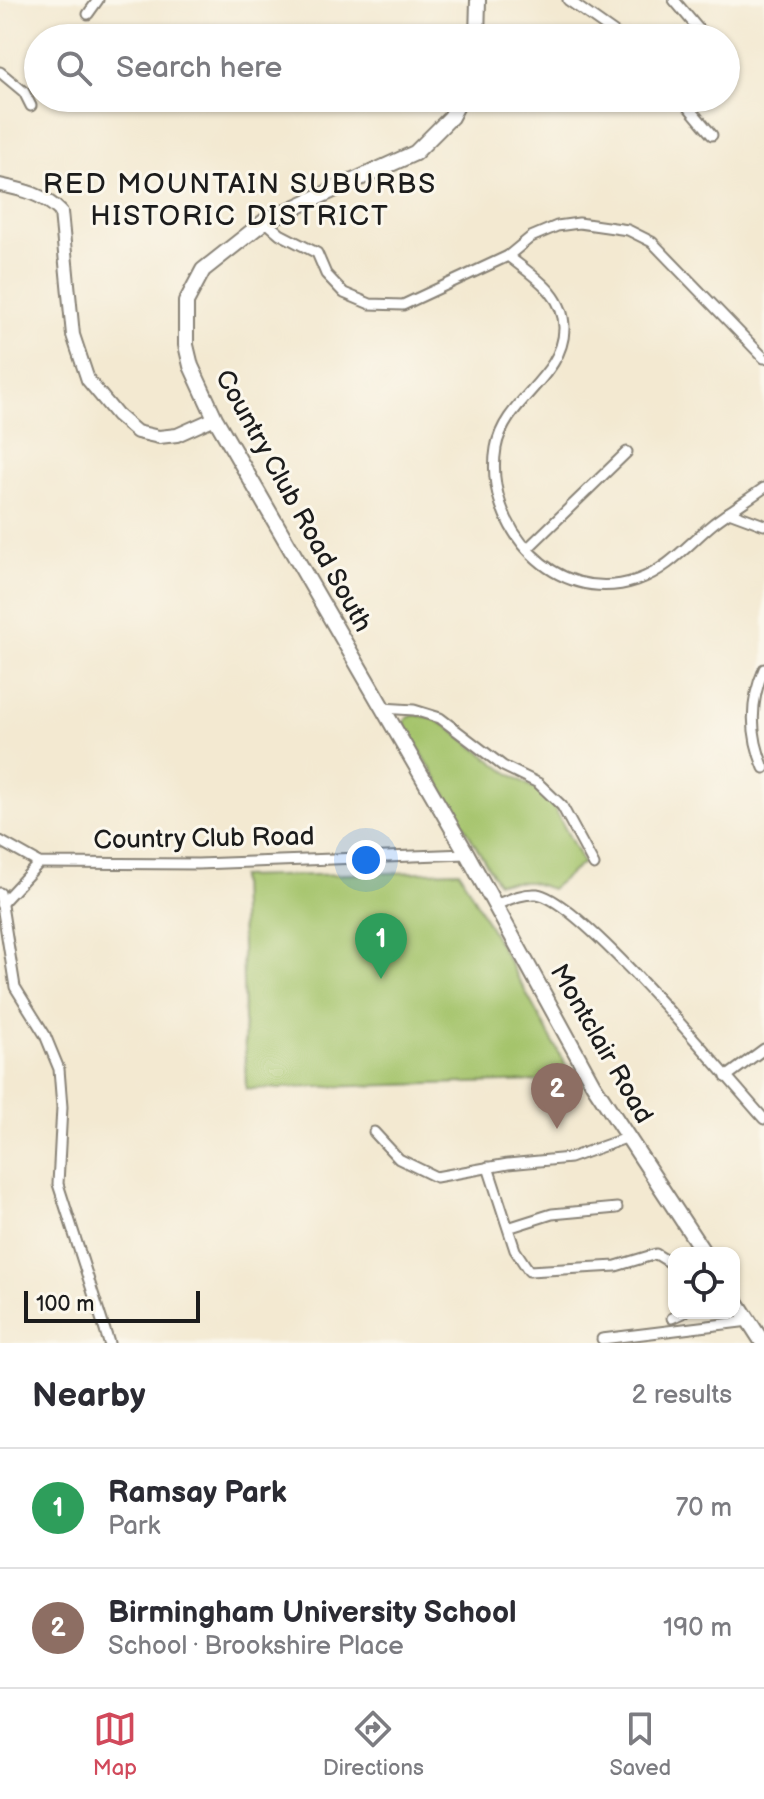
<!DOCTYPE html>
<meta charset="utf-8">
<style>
body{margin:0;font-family:"Balsamiq Sans",sans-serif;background:#f2f2f3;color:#2b2b33}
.controls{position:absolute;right:24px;bottom:24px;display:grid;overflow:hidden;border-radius:16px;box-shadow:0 2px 6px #0004}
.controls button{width:72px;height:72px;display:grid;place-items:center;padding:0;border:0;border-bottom:2px solid #e1e1e2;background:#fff;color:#2b2b33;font:40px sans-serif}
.scale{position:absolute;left:24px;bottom:20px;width:176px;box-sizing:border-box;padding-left:8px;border:4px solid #1c1c1c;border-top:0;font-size:22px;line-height:28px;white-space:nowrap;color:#1c1c1c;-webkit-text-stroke:6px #fbf7ec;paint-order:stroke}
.you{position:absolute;left:366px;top:860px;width:28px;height:28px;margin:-20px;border:6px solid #fff;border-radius:50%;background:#1a73e8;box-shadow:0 0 0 12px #1a73e833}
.badge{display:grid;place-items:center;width:52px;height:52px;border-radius:50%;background:#d1495b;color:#fff;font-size:26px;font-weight:700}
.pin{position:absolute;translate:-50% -66px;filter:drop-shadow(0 2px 4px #0008)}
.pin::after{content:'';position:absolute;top:42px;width:28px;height:24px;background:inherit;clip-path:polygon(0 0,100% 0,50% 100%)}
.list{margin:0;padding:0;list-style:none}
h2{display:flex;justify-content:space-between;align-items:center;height:104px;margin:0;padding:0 32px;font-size:34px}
h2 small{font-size:26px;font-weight:400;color:#7c7c81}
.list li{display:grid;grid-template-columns:52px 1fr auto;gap:24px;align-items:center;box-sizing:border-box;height:120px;padding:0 32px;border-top:2px solid #e1e1e2}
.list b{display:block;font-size:30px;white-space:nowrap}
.list p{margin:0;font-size:26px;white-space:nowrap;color:#7c7c81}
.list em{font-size:26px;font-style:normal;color:#7c7c81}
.icon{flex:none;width:44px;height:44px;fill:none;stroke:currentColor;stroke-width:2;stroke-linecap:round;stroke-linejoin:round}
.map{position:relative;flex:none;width:764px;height:1343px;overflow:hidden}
.search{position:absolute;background:#fff;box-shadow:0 2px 6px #0004;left:24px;right:24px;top:24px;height:88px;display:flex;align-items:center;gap:20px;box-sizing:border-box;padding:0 28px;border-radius:44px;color:#7c7c81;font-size:30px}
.sheet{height:344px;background:#fff}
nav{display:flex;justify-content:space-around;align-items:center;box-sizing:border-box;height:112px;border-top:2px solid #e1e1e2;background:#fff;font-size:22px;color:#7c7c81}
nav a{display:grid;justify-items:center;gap:4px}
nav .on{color:#d1495b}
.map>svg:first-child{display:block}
</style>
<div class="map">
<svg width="764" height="1343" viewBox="0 0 764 1343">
<rect width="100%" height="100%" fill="#fbf7ec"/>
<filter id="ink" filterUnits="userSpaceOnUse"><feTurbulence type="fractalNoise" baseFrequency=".0125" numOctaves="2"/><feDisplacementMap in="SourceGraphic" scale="16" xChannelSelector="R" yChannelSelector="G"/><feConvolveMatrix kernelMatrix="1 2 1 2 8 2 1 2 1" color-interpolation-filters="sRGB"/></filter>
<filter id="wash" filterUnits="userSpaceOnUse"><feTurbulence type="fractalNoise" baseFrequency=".006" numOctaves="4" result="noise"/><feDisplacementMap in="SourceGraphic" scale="32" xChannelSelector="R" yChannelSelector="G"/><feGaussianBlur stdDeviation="1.8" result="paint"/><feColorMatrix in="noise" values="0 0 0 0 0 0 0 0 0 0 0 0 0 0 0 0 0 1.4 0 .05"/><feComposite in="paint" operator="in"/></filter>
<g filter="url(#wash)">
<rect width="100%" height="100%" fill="#f3e9d1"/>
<!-- green -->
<g fill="#a5c46c" stroke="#607044" stroke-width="2">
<polygon points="414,715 430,717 447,726 504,770 549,798 583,863 551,889 530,882 497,882 404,723 407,718"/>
<polygon points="459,871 574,1080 246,1089 240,877"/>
</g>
</g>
<g filter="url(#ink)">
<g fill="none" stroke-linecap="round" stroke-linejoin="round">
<!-- minor casing -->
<g stroke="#888276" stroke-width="13">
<g id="minor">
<polyline points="568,0 622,38"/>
<polyline points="674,0 706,38"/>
<polyline points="88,14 98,0"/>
<polyline points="0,72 24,92 31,106"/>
<polyline points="681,98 712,135"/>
<polyline points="265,221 280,234 317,253 326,274 344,293 370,304 403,305 508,256 531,237 557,226 579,223 628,230 652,242 764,358"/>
<path d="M508,256C533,276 565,294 564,329C563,378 504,400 496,448C483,525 555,608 637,580C669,569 689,543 714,523C730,511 747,500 764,488"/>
<polyline points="729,512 764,525"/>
<polyline points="527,549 627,452"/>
<path d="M764,669C749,703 750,735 764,768"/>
<polyline points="382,708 414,710 440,718 503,766 538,783 562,806 594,865"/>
<polyline points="0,841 39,863 198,864 467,854"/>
<polyline points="0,893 15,987 45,1035 59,1069 62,1107 58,1184 109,1343"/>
<polyline points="1,904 39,863"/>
<path d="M495,905C508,900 522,893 537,894C581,900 727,1078 764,1119"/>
<polyline points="726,1077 764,1049"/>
<polyline points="374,1132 399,1159 436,1177 508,1164 570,1158 626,1138"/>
<polyline points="488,1167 515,1250 529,1271 616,1266 656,1254 674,1265"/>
<polyline points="511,1227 552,1214 617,1208"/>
<polyline points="672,1318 683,1313"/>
<polyline points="602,1339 749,1321"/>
</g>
</g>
<!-- tertiary casing -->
<g stroke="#888276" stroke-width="16">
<path id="tertiary" d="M0,185C24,190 43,194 61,212L73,335L88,380L117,415L137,432L159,437L177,435L215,418"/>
</g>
<!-- secondary casing -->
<g stroke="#888276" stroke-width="18">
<g id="secondary">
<polyline points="477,38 478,0"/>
<polyline points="461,98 451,117 415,153 265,221 203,270 186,302 186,345 191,366 215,418 467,854 593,1084 704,1253"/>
<polyline points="734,1298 763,1343"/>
</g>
</g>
<!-- minor -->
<use href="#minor" stroke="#fff" stroke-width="9"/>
<!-- tertiary -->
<use href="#tertiary" stroke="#fff" stroke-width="12"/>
<!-- secondary -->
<use href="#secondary" stroke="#fff" stroke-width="14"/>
</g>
</g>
<g text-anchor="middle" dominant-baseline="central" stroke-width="6" stroke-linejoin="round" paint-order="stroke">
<!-- street labels -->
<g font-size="26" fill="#1c1c1c" stroke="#fbf7ec">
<text transform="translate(293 501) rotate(61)">Country Club Road South</text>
<text transform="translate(204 839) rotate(-1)">Country Club Road</text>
<text transform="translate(601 1044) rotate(60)">Montclair Road</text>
</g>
<!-- neighbourhood labels -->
<g font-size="28" letter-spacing="2" fill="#1c1c1c" stroke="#fbf7ec">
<text x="240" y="184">RED MOUNTAIN SUBURBS<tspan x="240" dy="32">HISTORIC DISTRICT</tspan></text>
</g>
</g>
</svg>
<div class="controls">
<button><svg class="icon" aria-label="locate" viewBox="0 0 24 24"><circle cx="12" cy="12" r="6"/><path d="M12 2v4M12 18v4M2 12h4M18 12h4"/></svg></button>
</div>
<div class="scale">100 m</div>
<div class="you"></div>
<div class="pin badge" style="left:381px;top:979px;background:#2e9e5b">1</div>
<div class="pin badge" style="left:557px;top:1129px;background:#8d6e63">2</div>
<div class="search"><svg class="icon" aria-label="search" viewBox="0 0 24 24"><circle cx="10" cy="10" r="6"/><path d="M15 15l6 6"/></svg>Search here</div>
</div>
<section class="sheet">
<h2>Nearby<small>2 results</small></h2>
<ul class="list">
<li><span class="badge" style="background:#2e9e5b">1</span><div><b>Ramsay Park</b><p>Park</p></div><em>70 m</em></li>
<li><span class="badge" style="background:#8d6e63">2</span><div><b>Birmingham University School</b><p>School · Brookshire Place</p></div><em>190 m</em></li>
</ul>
</section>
<nav>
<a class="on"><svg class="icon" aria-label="map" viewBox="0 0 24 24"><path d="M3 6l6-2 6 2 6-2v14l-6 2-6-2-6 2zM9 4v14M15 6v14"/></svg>Map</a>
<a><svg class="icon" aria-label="directions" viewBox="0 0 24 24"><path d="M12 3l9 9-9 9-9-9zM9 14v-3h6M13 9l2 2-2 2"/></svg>Directions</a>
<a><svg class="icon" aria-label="saved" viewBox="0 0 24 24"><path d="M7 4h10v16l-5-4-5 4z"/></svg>Saved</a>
</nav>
